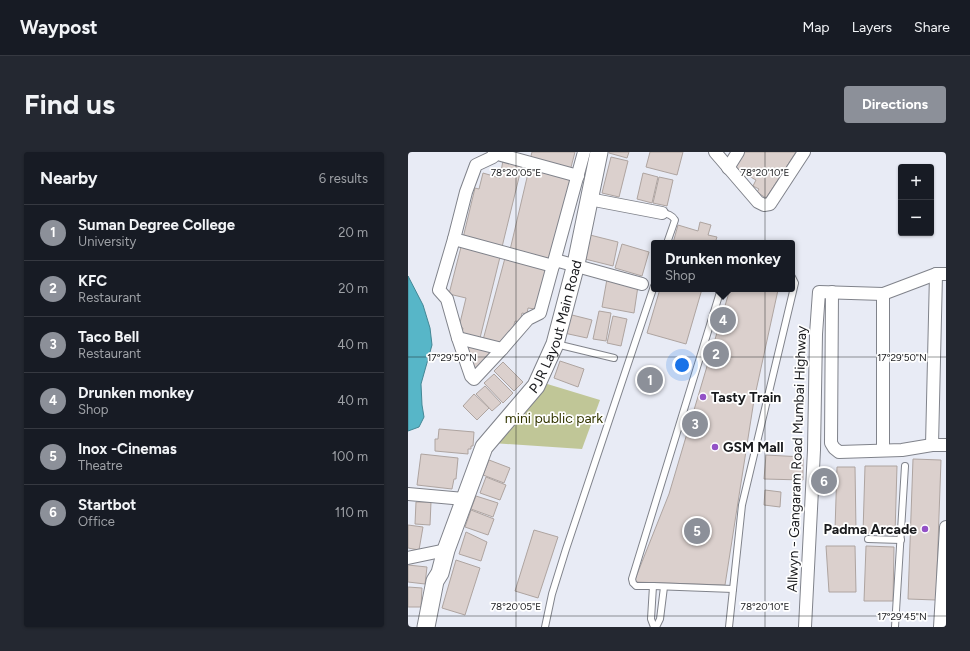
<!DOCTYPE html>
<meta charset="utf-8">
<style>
body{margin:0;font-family:Figtree,sans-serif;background:#242831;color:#f1f3f6}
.controls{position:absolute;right:12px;top:12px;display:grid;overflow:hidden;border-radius:4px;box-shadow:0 1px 3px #0004}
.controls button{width:36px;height:36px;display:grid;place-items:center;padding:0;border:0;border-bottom:1px solid #363941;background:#171b24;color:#f1f3f6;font:20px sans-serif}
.you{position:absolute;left:274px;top:213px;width:14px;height:14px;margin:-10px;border:3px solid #fff;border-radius:50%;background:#1a73e8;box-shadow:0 0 0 6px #1a73e833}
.badge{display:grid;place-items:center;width:26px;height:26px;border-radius:50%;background:#8c9099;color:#fff;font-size:13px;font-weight:700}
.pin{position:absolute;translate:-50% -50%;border:2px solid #fff;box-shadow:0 1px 4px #0006}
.popup{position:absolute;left:243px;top:88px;width:144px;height:52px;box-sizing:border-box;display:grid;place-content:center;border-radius:4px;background:#171b24;filter:drop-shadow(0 1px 3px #0005);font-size:13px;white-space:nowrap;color:#9ea1a6}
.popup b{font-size:15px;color:#f1f3f6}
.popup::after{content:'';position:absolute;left:50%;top:100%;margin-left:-8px;border:8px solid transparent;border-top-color:#171b24}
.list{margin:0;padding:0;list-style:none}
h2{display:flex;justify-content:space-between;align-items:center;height:52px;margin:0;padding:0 16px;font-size:17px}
h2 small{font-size:13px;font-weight:400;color:#9ea1a6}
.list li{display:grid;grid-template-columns:26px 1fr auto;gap:12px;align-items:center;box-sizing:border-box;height:56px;padding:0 16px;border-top:1px solid #363941}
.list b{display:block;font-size:15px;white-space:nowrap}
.list p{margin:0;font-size:13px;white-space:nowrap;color:#9ea1a6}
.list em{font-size:13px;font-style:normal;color:#9ea1a6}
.map{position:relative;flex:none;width:538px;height:475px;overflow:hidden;border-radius:4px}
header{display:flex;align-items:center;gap:24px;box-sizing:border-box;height:56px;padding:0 20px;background:#171b24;border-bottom:1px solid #363941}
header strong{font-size:19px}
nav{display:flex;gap:22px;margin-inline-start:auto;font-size:14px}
.intro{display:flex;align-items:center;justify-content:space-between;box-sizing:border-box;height:96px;padding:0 24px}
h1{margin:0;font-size:28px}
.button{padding:10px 18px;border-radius:4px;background:#8c9099;color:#fff;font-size:14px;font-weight:700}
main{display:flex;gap:24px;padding:0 24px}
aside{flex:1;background:#171b24;border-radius:4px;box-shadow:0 1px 3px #0004}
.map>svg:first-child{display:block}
</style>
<header>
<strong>Waypost</strong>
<nav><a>Map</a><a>Layers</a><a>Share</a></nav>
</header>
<div class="intro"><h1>Find us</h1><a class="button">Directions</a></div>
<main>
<aside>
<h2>Nearby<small>6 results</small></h2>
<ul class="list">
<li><span class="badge">1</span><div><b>Suman Degree College</b><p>University</p></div><em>20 m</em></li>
<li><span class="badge">2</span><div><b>KFC</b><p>Restaurant</p></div><em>20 m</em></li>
<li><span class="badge">3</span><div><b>Taco Bell</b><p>Restaurant</p></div><em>40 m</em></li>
<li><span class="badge">4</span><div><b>Drunken monkey</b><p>Shop</p></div><em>40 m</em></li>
<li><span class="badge">5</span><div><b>Inox -Cinemas</b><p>Theatre</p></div><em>100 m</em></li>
<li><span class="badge">6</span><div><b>Startbot</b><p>Office</p></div><em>110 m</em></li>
</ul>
</aside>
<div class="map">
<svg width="538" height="475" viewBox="0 0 538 475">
<rect width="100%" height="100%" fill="#e8ebf5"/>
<!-- green -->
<polygon fill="#c0c697" points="136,231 192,248 174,297 84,291"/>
<!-- water -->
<polygon fill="#57b6c8" stroke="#448795" points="0,124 15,153 22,176 24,193 13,232 14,253 16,265 11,275 0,279"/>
<!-- building -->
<g fill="#dbd0cd" stroke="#aea4a0">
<polygon points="124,0 167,0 162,19 122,8"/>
<polygon points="201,0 221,0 219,6 201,1"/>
<polygon points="242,0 275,0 269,23 238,15"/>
<polygon points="333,0 388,0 358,46 349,40 351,37 345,34 348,28 339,23 337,26 322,17"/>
<polygon points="203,5 220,9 211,45 194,41"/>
<polygon points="95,8 114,13 94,95 55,86 67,36 71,37 75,21 92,26"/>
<polygon points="121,17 163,26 143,107 102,98"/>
<polygon points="235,21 250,25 244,51 229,47"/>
<polygon points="251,25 265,28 259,54 245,51"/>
<polygon points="292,70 303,73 300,83 309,85 307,91 265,91 270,73 290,79"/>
<polygon points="182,83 210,90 205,114 177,107"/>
<polygon points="214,92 241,100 234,124 207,116"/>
<polygon points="53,95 92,105 72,186 54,181 55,176 51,175 58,146 41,142"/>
<polygon points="97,106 138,117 127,157 120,156 119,162 114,161 112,170 107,169 104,179 102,178 100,185 95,193 75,188"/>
<polygon points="199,127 230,134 226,161 194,155"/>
<polygon points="252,137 294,137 278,192 239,181"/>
<polygon points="322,137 366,137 370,138 346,248 317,433 226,430 261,342"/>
<polygon points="191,159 203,161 198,189 185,187"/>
<polygon points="160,162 184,168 179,186 156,181"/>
<polygon points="205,164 219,167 213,194 199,191"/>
<polygon points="62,192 84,201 70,219 65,216 58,198"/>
<polygon points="152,209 176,217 170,235 146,226"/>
<polygon points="95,210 115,230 106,239 86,219"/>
<polygon points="86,222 105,241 95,251 76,231"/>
<polygon points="77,234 93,251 84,259 68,242"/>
<polygon points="66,242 81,256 69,268 55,254"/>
<polygon points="31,277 66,280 65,294 63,294 63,297 60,297 60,302 27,299 27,287 30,287"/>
<polygon points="13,302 50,306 48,327 46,327 44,337 9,333"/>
<polygon points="358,303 395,305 395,328 356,327"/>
<polygon points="505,307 533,308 528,448 500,447"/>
<polygon points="81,308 102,316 96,331 75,323"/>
<polygon points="457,314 489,314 487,382 455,381"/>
<polygon points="429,315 447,315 448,378 427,378"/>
<polygon points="78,325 98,333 92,348 72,341"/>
<polygon points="357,338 373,340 372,355 356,353"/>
<polygon points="68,344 90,351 85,365 63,357"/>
<polygon points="8,350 23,350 22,373 7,372"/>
<polygon points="63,358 86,367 80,383 57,375"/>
<polygon points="0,373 15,375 11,398 0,396"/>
<polygon points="126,378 150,385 130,446 107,439"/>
<polygon points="58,380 79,390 73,409 51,402"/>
<polygon points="418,394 447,394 448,440 421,440"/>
<polygon points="458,394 486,395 485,449 456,449"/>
<polygon points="48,408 72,416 57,463 34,456"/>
<polygon points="0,413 19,415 17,432 0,430"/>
<polygon points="0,435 14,436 13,455 0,455"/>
</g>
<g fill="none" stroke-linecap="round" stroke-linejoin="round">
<!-- lane casing -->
<g stroke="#80838b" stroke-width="8">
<g id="lane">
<path d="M254,61C260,62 264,63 267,68L259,91"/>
<polyline points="148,192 206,206"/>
<polyline points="460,387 493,388"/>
<polyline points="245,434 325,437"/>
<polyline points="137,475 144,442 158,397 246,134"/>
<polyline points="246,475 243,467 245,434 228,434 225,431 224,427 313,137"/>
<polyline points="248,475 252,467 256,435"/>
<polyline points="321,475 334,353 387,131 384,125"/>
<polyline points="487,475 497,314"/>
</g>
</g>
<!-- street casing -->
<g stroke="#80838b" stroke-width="14">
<g id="street">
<polyline points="86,0 85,5 68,13 58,40 46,87 145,114"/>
<polyline points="307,0 350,50 356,53 362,52 396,0"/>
<polyline points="86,1 170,24"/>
<polyline points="320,16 330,0"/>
<polyline points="181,47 254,61"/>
<polyline points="46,87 31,138 39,147 50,186 63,224 66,227 94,197 120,167 132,161 176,0"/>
<polyline points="147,108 234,132"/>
<polyline points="424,140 423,291 426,296 431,300 494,298 524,293 538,293"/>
<polyline points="475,142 475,298"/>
<polyline points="50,186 94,197"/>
<polyline points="524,293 528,122"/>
<polyline points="0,342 56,347"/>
<polyline points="0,406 38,398"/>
<polyline points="397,475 406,298 408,182 411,140 475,142 528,122 538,122"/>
<polyline points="532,475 538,375"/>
</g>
</g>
<!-- secondary casing -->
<g stroke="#80838b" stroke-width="19">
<g id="secondary">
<path id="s1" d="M18,475L27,429L32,421L38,398L76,295L128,234L147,192L168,112L191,0"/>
</g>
</g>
<!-- lane -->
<use href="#lane" stroke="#fff" stroke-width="6"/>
<!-- street -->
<use href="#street" stroke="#fff" stroke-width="12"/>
<!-- secondary -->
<use href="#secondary" stroke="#fff" stroke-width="17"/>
</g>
<!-- ticks -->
<path fill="none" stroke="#191a1d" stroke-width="1" stroke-opacity="0.45" d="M108,0V475M357,0V475M0,205H538M0,464H538"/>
<!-- markers -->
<g fill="#9351c6" stroke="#fff" stroke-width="1.5">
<circle cx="295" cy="245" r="4"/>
<circle cx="307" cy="295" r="4"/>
<circle cx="517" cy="377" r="4"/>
</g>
<g text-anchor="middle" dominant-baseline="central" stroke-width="3.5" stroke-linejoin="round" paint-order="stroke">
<!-- street labels -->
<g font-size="14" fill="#191a1d" stroke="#fff">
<text stroke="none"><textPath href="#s1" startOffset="333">PJR Layout Main Road</textPath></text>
<text transform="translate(389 307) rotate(-88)">Allwyn - Gangaram Road Mumbai Highway</text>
</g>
<!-- poi labels -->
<g font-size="14" font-weight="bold" fill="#191a1d" stroke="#fff" text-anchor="start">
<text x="303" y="245">Tasty Train</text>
<text x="315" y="295">GSM Mall</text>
<text x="509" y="377" text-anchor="end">Padma Arcade</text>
</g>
<!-- park labels -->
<g font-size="14" fill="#333600" stroke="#fff">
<text x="146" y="266">mini public park</text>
</g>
</g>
<g font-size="10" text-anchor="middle" fill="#191a1d" stroke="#fff" stroke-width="3.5" stroke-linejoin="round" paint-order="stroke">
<text x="108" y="24">78°20'05"E</text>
<text x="357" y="24">78°20'10"E</text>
<text x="44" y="209">17°29'50"N</text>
<text x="494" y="209">17°29'50"N</text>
<text x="108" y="458">78°20'05"E</text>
<text x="357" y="458">78°20'10"E</text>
<text x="494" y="468">17°29'45"N</text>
</g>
</svg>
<div class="controls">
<button>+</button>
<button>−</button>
</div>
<div class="you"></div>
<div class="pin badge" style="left:242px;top:228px">1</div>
<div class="pin badge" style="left:308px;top:202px">2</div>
<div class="pin badge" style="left:287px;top:272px">3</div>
<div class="pin badge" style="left:315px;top:168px">4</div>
<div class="popup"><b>Drunken monkey</b>Shop</div>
<div class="pin badge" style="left:289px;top:379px">5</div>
<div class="pin badge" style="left:416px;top:329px">6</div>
</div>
</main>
